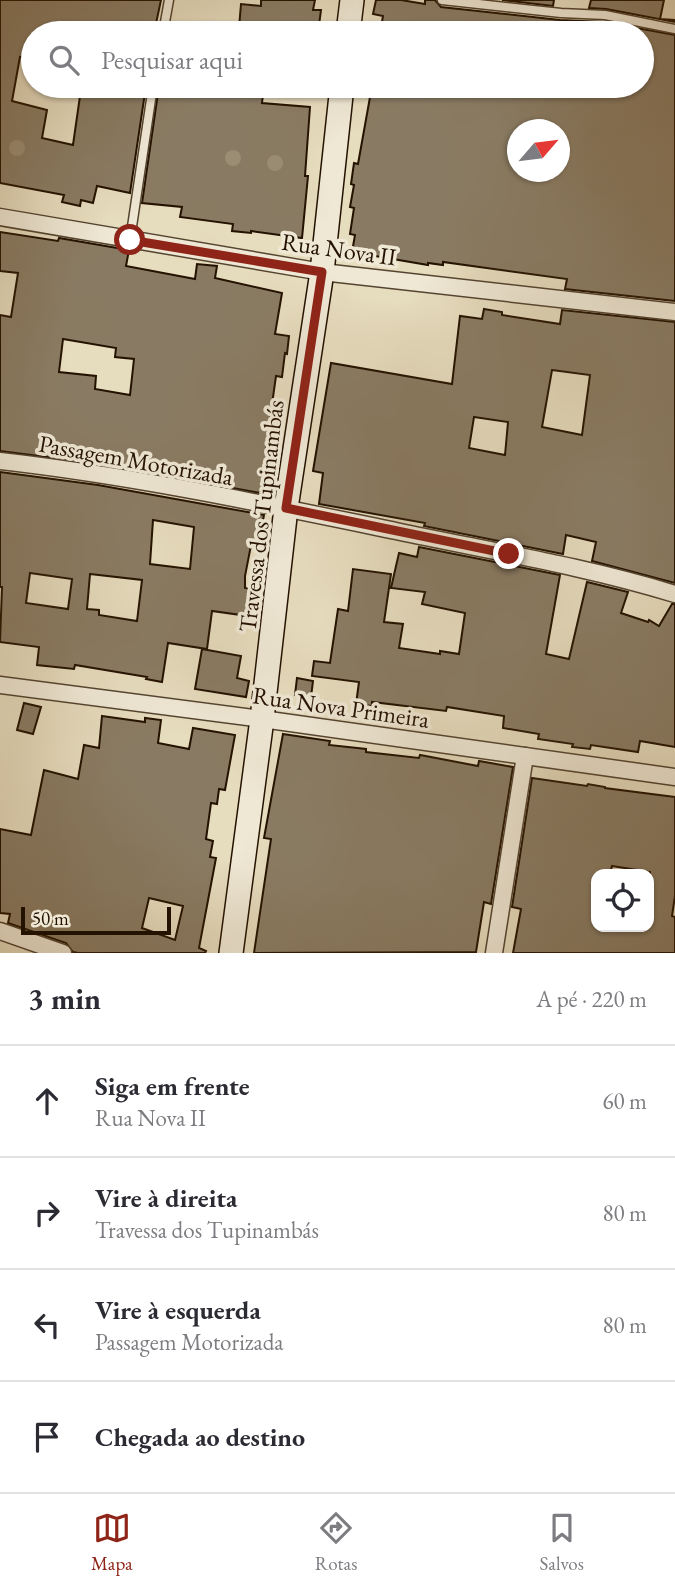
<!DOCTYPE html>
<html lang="pt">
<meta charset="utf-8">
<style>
body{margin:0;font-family:"EB Garamond",serif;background:#f7f7f7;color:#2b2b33}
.controls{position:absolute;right:21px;bottom:21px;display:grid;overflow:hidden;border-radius:14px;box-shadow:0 2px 5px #0004}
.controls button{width:63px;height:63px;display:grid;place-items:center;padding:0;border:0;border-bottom:2px solid #e1e1e2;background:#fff;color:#2b2b33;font:35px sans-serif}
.compass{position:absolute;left:507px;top:119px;width:63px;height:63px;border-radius:50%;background:#fff;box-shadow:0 2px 5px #0004;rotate:62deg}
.scale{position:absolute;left:21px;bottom:18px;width:150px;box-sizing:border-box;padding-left:7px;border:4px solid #241200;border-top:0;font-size:19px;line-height:24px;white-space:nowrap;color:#241200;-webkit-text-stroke:5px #efe8d5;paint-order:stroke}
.stop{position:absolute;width:21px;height:21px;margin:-16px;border:5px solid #8f2418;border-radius:50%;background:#fff}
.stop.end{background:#8f2418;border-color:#fff;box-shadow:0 2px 7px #0008}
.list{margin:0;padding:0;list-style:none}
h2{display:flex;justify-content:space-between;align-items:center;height:91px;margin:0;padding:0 28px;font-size:30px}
h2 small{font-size:23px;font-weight:400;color:#7c7c81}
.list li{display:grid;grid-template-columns:46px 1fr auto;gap:21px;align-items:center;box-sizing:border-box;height:112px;padding:0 28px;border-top:2px solid #e1e1e2}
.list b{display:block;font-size:26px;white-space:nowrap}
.list p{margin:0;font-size:23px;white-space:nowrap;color:#7c7c81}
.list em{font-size:23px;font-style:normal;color:#7c7c81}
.icon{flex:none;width:38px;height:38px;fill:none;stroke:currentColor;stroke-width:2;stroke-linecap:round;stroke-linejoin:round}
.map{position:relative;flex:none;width:675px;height:953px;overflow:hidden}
.search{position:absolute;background:#fff;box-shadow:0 2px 5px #0004;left:21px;right:21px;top:21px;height:77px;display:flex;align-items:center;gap:18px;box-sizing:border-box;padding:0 24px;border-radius:38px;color:#7c7c81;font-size:26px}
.sheet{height:539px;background:#fff}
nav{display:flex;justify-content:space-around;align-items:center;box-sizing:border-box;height:98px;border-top:2px solid #e1e1e2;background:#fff;font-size:19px;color:#7c7c81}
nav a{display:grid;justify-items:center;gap:4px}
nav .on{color:#8f2418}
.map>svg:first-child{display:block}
</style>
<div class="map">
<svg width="675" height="953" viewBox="0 0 675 953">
<rect width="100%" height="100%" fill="#e6dcbe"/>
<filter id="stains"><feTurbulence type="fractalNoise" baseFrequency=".00286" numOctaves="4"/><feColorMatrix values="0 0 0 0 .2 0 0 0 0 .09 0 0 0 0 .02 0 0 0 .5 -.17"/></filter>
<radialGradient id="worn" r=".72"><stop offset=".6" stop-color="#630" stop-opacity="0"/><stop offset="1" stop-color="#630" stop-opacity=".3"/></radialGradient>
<!-- building -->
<g fill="#897b63" stroke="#241200" stroke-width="2" fill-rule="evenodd">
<polygon points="0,0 161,0 154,33 116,33 117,31 69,23 68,33 33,33 33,59 20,57 12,101 47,110 42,138 73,145 81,89 97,92 98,86 146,86 130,193 97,186 93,203 81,200 80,206 62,202 64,195 0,183"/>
<polygon points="261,0 315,0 313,10 321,10 318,33 275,33 239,28 241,4 261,6"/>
<path d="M376,0H401L425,4V0H435L441,7L560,20L604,22L675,35V301L565,289L567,279L443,262V265L428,263V265L352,252L355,235L350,234L354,208L350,207L354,185L351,184L354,163L358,164L372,86H642V33H380L383,16L373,14ZM517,130H559V172H517Z"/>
<polygon points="502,0 554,0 553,6"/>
<polygon points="591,0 664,0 660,19 675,20 675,22 606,9 589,8"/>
<polygon points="159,86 264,86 262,103 310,107 305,176 308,176 302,238 251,231 251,233 232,231 233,224 180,217 182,207 142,203"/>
<path d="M0,232L58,241L59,238L129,250L126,266L195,279L197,264L217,266L215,278L282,293L275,334L289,336L287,354L285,353L282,377L276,376L266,447L274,448L267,479L263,478L260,493L101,464L0,451V315L11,317L18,273L0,271ZM63,339L116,348L115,357L134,359L130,395L95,389L96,376L59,372Z"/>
<path d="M484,309L502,312V315L560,324L562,310L675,322V583L592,561L596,542L566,535L563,554L424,526L425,523L319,504L323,473L313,471L331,363L452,384L460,316L482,319ZM552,370L590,375L582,435L542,427ZM474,417L508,422L505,455L469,448Z"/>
<path d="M0,472L98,485L264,515L259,541L252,540L245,576V588L251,589L248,616L212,611L207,649L168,643L162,682L146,679L147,677L75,665L74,669L37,665L39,647L0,642L2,587H0ZM153,520L194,527L190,569L150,564ZM30,573L72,579L68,609L26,603ZM90,574L142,580L137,621L99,615V610L87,609Z"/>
<polygon points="419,547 560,575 546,654 569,659 587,582 628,592 621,613 648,622 649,620 659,626 672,604 675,604 675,747 640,741 638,752 591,745 590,749 572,747 573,744 538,739 539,734 503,728 504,716 447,707 446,711 372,702 372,706 356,704 359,682 312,676 314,661 330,663 338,609 348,611 353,569 391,574 384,622 403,624 399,648 440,654 440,651 459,654 465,613 422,604 425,592 391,588 399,553 417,557"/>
<polygon points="202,649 241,656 237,678 249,681 246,697 195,689"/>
<polygon points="297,678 313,681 311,697 295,695"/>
<polygon points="24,703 41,707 33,734 17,730"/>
<path d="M102,716L145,722V718L161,720L158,743L189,749L193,728L235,735L225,790L219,789L217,804L211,803L206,839L213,841L210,857L216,858L199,948L206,951L205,953H78L73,952L66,943L8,923L10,914L0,913V829L31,835L44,770L78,779L84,745L99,748ZM149,898L183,906L175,940L142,928Z"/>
<polygon points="283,734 330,741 329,745 366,749 366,752 419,758 420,755 478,766 479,761 513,767 491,904 484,902 476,952 254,953 271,839 264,838"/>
<path d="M532,778L587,786L588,784L605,787V788L675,797V896L672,916L675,917V953H513L521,909L512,907ZM612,866L650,872L649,927H596V874H610Z"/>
</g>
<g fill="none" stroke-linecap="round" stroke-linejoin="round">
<!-- lane casing -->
<g stroke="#544430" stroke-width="11">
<g id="lane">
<polyline points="442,0 561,13 605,15 675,29"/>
<polyline points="163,33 169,0"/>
<polyline points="130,240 153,86"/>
</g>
</g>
<!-- street casing -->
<g stroke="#544430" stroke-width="19">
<g id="street">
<polyline points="0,217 322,272 675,312"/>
<path d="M0,461C133,476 265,504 396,531C490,551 584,566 675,594"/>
<polyline points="0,685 262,719 675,777"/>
<polyline points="0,931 63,953"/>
<polyline points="494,953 525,756"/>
</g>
</g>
<!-- secondary casing -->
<g stroke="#241200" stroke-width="26">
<g id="secondary">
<polyline points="348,33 352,0"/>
<polyline points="231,953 262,719 286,508 322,272 342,86"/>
</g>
</g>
<!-- lane -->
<use href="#lane" stroke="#efe8d5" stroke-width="8"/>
<!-- street -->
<use href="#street" stroke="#efe8d5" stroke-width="16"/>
<!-- secondary -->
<use href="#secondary" stroke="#efe8d5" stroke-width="23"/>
</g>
<!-- trees -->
<g fill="#9a8d74">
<circle cx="17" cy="148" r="8"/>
<circle cx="233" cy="158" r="8"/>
<circle cx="275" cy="163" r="8"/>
</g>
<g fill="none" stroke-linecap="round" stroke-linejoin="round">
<!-- route -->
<polyline stroke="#8f2418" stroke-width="9" points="130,240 322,272 286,508 509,554"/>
</g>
<g text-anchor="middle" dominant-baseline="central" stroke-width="7" stroke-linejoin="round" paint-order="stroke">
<!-- street labels -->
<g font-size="24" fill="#241200" stroke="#efe8d5">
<text transform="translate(339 249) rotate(8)">Rua Nova II</text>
<text transform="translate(136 460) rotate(10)">Passagem Motorizada</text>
<text transform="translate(261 516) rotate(-83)">Travessa dos Tupinambás</text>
<text transform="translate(341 707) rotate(8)">Rua Nova Primeira</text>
</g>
</g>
<rect width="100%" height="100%" filter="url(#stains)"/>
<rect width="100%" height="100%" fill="url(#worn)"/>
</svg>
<div class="controls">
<button><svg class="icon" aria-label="locate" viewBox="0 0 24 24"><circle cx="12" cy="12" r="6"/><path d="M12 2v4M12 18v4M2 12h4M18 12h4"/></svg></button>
</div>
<svg class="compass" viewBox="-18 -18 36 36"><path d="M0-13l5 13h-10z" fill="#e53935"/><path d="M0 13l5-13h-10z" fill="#7c7c81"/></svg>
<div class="scale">50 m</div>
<div class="stop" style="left:130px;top:240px"></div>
<div class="stop end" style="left:509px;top:554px"></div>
<div class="search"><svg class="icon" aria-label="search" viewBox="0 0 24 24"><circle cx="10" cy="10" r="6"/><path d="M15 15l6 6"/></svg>Pesquisar aqui</div>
</div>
<section class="sheet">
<h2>3 min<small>A pé · 220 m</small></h2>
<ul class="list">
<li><svg class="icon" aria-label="ahead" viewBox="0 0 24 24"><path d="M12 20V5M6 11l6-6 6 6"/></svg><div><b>Siga em frente</b><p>Rua Nova II</p></div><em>60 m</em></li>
<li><svg class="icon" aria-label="right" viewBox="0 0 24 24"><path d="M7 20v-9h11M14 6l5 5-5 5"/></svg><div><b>Vire à direita</b><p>Travessa dos Tupinambás</p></div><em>80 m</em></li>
<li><svg class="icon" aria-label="left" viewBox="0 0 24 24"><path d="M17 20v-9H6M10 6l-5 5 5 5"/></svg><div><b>Vire à esquerda</b><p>Passagem Motorizada</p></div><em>80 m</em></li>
<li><svg class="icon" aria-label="arrive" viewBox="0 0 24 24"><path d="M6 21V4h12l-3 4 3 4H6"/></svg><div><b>Chegada ao destino</b></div></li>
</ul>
</section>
<nav>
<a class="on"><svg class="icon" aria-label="map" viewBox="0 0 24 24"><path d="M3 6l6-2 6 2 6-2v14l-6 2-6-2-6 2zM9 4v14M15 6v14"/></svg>Mapa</a>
<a><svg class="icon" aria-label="directions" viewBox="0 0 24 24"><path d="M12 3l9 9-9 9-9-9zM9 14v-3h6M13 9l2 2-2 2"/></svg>Rotas</a>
<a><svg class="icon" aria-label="saved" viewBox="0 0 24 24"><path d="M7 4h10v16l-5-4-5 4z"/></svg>Salvos</a>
</nav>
